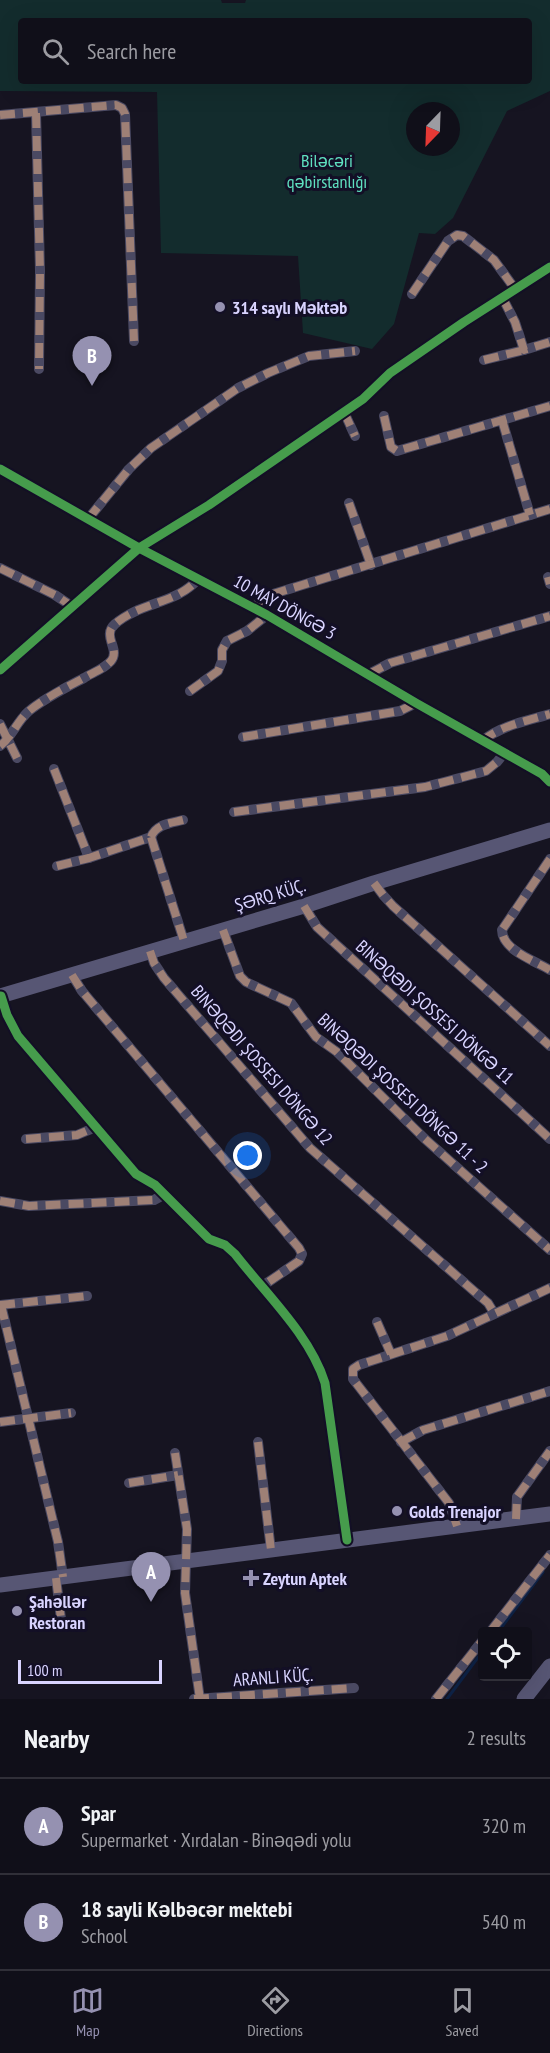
<!DOCTYPE html>
<meta charset="utf-8">
<style>
body{margin:0;font-family:"PT Sans Narrow",sans-serif;background:#1e1d26;color:#f1f3f6}
.controls{position:absolute;right:18px;bottom:18px;display:grid;overflow:hidden;border-radius:6px;box-shadow:0 6px 24px #0002}
.controls button{width:54px;height:54px;display:grid;place-items:center;padding:0;border:0;border-bottom:2px solid #302f38;background:#100f19;color:#f1f3f6;font:30px sans-serif}
.compass{position:absolute;left:406px;top:102px;width:54px;height:54px;border-radius:50%;background:#100f19;box-shadow:0 6px 24px #0002;rotate:203deg}
.scale{position:absolute;left:18px;bottom:15px;width:144px;box-sizing:border-box;padding-left:6px;border:3px solid #d9d4ff;border-top:0;font-size:16px;line-height:21px;white-space:nowrap;color:#d9d4ff;-webkit-text-stroke:4px #130f26;paint-order:stroke}
.you{position:absolute;left:248px;top:1156px;width:21px;height:21px;margin:-15px;border:4px solid #fff;border-radius:50%;background:#1a73e8;box-shadow:0 0 0 9px #1a73e833}
.badge{display:grid;place-items:center;width:39px;height:39px;border-radius:50%;background:#9591b1;color:#fff;font-size:20px;font-weight:700}
.pin{position:absolute;translate:-50% -50px;filter:drop-shadow(0 2px 3px #0008)}
.pin::after{content:'';position:absolute;top:32px;width:21px;height:18px;background:inherit;clip-path:polygon(0 0,100% 0,50% 100%)}
.list{margin:0;padding:0;list-style:none}
h2{display:flex;justify-content:space-between;align-items:center;height:78px;margin:0;padding:0 24px;font-size:26px}
h2 small{font-size:20px;font-weight:400;color:#9c9ca2}
.list li{display:grid;grid-template-columns:39px 1fr auto;gap:18px;align-items:center;box-sizing:border-box;height:96px;padding:0 24px;border-top:2px solid #302f38}
.list b{display:block;font-size:22px;white-space:nowrap}
.list p{margin:0;font-size:20px;white-space:nowrap;color:#9c9ca2}
.list em{font-size:20px;font-style:normal;color:#9c9ca2}
.icon{flex:none;width:33px;height:33px;fill:none;stroke:currentColor;stroke-width:2;stroke-linecap:round;stroke-linejoin:round}
.map{position:relative;flex:none;width:550px;height:1699px;overflow:hidden}
.search{position:absolute;background:#100f19;box-shadow:0 6px 24px #0002;left:18px;right:18px;top:18px;height:66px;display:flex;align-items:center;gap:15px;box-sizing:border-box;padding:0 21px;border-radius:6px;color:#9c9ca2;font-size:22px}
.sheet{height:270px;background:#100f19}
nav{display:flex;justify-content:space-around;align-items:center;box-sizing:border-box;height:84px;border-top:2px solid #302f38;background:#100f19;font-size:16px;color:#9c9ca2}
nav a{display:grid;justify-items:center;gap:3px}
nav .on{color:#9591b1}
.map>svg:first-child{display:block}
</style>
<div class="map">
<svg width="550" height="1699" viewBox="0 0 550 1699">
<rect width="100%" height="100%" fill="#161421"/>
<!-- green -->
<path fill="#132c2d" fill-rule="evenodd" d="M0,0H221L222,3H245L246,0H550V91L507,111L453,218L435,234L419,233L394,324L372,349L303,333L298,256L161,253L157,92L0,91ZM21,21H529V81H21ZM415,111H451V147H415Z"/>
<g fill="none" stroke-linecap="round" stroke-linejoin="round">
<!-- stream -->
<g stroke="#0d2144" stroke-width="3">
<polyline points="498,1632 543,1572"/>
<polyline points="447,1699 482,1652"/>
</g>
<!-- street -->
<g stroke="#4a4962" stroke-width="10">
<polyline points="36,113 40,271 39,369"/>
<polyline points="0,115 116,105 122,108 125,114 134,341"/>
<polyline points="412,294 448,241 457,235 463,236 494,260 515,289"/>
<polyline points="502,297 515,322 524,350 550,342"/>
<polyline points="484,360 524,350"/>
<polyline points="344,412 355,436"/>
<polyline points="384,416 391,447 397,451 550,406"/>
<polyline points="502,420 530,515"/>
<polyline points="0,469 139,548 267,615 416,703 542,774 550,782"/>
<polyline points="349,503 371,565"/>
<polyline points="88,519 129,469 151,448 238,388 268,373 309,356 355,351"/>
<polyline points="0,568 55,595 73,607"/>
<polyline points="548,577 550,584"/>
<polyline points="254,608 261,600 273,594 550,509"/>
<polyline points="0,670 139,548 209,505 363,399 390,373 464,322 550,267"/>
<polyline points="369,674 390,663 550,616"/>
<polyline points="190,691 218,671 222,661 222,650 227,641 247,631 267,615"/>
<polyline points="0,724 17,758"/>
<polyline points="243,737 400,711 416,703"/>
<path d="M482,741C502,725 527,721 550,714"/>
<path d="M0,746C12,737 17,721 29,711C45,698 65,688 84,678C92,673 104,669 111,661C121,649 101,636 115,624C140,602 177,604 198,579"/>
<polyline points="54,769 89,858 151,837 184,941"/>
<polyline points="234,812 425,787 486,771 497,762 505,752"/>
<path d="M151,837C156,824 171,823 183,820"/>
<path d="M550,859L502,930C502,950 535,961 550,970"/>
<polyline points="57,866 89,858"/>
<polyline points="374,883 383,895 393,906 550,1046"/>
<polyline points="304,906 317,927 550,1139"/>
<polyline points="223,930 240,976 246,982 291,1003 316,1037 337,1052 425,1139 550,1250"/>
<polyline points="150,951 154,963 164,978 310,1148 475,1292 488,1303 494,1313"/>
<polyline points="72,975 82,991 299,1248 302,1254 299,1261 261,1287"/>
<path d="M1,996L7,1015L18,1036L136,1174L155,1185L209,1239L225,1245L235,1254C266,1294 310,1335 325,1383L347,1540"/>
<polyline points="26,1139 77,1135 96,1127"/>
<polyline points="0,1201 29,1206 154,1200 165,1194"/>
<polyline points="0,1305 87,1296"/>
<polyline points="1,1305 58,1542 63,1577"/>
<polyline points="377,1322 391,1354"/>
<polyline points="0,1422 71,1413"/>
<polyline points="258,1442 271,1550"/>
<polyline points="401,1442 423,1430 550,1391"/>
<polyline points="175,1453 187,1529 185,1593 200,1699"/>
<polyline points="129,1483 178,1475"/>
<polyline points="516,1519 517,1497 550,1451"/>
<polyline points="457,1526 449,1503 353,1379 353,1369 359,1365 447,1336 550,1288"/>
<polyline points="56,1578 61,1619"/>
<polyline points="490,1632 550,1555"/>
<polyline points="194,1699 354,1688"/>
<polyline points="436,1699 482,1641"/>
</g>
<!-- secondary -->
<g stroke="#575674" stroke-width="15">
<polyline points="0,996 304,906 374,883 550,830"/>
<polyline points="0,1585 550,1514"/>
<polyline points="524,1699 550,1666"/>
</g>
<!-- quiet -->
<g stroke="#9e8076" stroke-width="8" stroke-dasharray="15 8" stroke-linecap="butt">
<polyline points="36,113 40,271 39,369"/>
<polyline points="0,115 116,105 122,108 125,114 134,341"/>
<polyline points="412,294 448,241 457,235 463,236 494,260 515,289"/>
<polyline points="502,297 515,322 524,350 550,342"/>
<polyline points="484,360 524,350"/>
<polyline points="344,412 355,436"/>
<polyline points="384,416 391,447 397,451 550,406"/>
<polyline points="502,420 530,515"/>
<polyline points="349,503 371,565"/>
<polyline points="88,519 129,469 151,448 238,388 268,373 309,356 355,351"/>
<polyline points="0,568 55,595 73,607"/>
<polyline points="548,577 550,584"/>
<polyline points="254,608 261,600 273,594 550,509"/>
<polyline points="369,674 390,663 550,616"/>
<polyline points="190,691 218,671 222,661 222,650 227,641 247,631 267,615"/>
<polyline points="0,724 17,758"/>
<polyline points="243,737 400,711 416,703"/>
<path d="M482,741C502,725 527,721 550,714"/>
<path d="M0,746C12,737 17,721 29,711C45,698 65,688 84,678C92,673 104,669 111,661C121,649 101,636 115,624C140,602 177,604 198,579"/>
<polyline points="54,769 89,858 151,837 184,941"/>
<polyline points="234,812 425,787 486,771 497,762 505,752"/>
<path d="M151,837C156,824 171,823 183,820"/>
<path d="M550,859L502,930C502,950 535,961 550,970"/>
<polyline points="57,866 89,858"/>
<polyline points="374,883 383,895 393,906 550,1046"/>
<polyline points="304,906 317,927 550,1139"/>
<polyline points="223,930 240,976 246,982 291,1003 316,1037 337,1052 425,1139 550,1250"/>
<polyline points="150,951 154,963 164,978 310,1148 475,1292 488,1303 494,1313"/>
<polyline points="72,975 82,991 299,1248 302,1254 299,1261 261,1287"/>
<polyline points="26,1139 77,1135 96,1127"/>
<polyline points="0,1201 29,1206 154,1200 165,1194"/>
<polyline points="0,1305 87,1296"/>
<polyline points="1,1305 58,1542 63,1577"/>
<polyline points="377,1322 391,1354"/>
<polyline points="0,1422 71,1413"/>
<polyline points="258,1442 271,1550"/>
<polyline points="401,1442 423,1430 550,1391"/>
<polyline points="175,1453 187,1529 185,1593 200,1699"/>
<polyline points="129,1483 178,1475"/>
<polyline points="516,1519 517,1497 550,1451"/>
<polyline points="457,1526 449,1503 353,1379 353,1369 359,1365 447,1336 550,1288"/>
<polyline points="56,1578 61,1619"/>
<polyline points="490,1632 550,1555"/>
<polyline points="194,1699 354,1688"/>
<polyline points="436,1699 482,1641"/>
</g>
<!-- cycleway casing -->
<g stroke="#130f26" stroke-width="13">
<g id="cycleway">
<polyline points="0,469 139,548 267,615 416,703 542,774 550,782"/>
<polyline points="0,670 139,548 209,505 363,399 390,373 464,322 550,267"/>
<path d="M1,996L7,1015L18,1036L136,1174L155,1185L209,1239L225,1245L235,1254C266,1294 310,1335 325,1383L347,1540"/>
</g>
</g>
<!-- cycleway -->
<use href="#cycleway" stroke="#469c4c" stroke-width="9"/>
</g>
<!-- markers -->
<g fill="#9591b1" stroke="#130f26" stroke-width="2">
<circle cx="220" cy="307" r="6"/>
<circle cx="397" cy="1511" r="6"/>
<path d="M248 1569h6v6h6v6h-6v6h-6v-6h-6v-6h6z"/>
<circle cx="17" cy="1611" r="6"/>
</g>
<g text-anchor="middle" dominant-baseline="central" stroke-width="6" stroke-linejoin="round" paint-order="stroke">
<!-- park labels -->
<g font-size="18" fill="#5fe0c0" stroke="#130f26">
<text x="327" y="160">Biləcəri<tspan x="327" dy="21">qəbirstanlığı</tspan></text>
</g>
<!-- poi labels -->
<g font-size="18" font-weight="bold" fill="#d9d4ff" stroke="#130f26" text-anchor="start">
<text x="232" y="307">314 saylı Məktəb</text>
<text x="409" y="1511">Golds Trenajor</text>
<text x="263" y="1578">Zeytun Aptek</text>
<text x="29" y="1601">Şahəllər<tspan x="29" dy="21">Restoran</tspan></text>
</g>
<!-- street labels -->
<g font-size="18" fill="#d9d4ff" stroke="#130f26">
<text transform="translate(285 607) rotate(29)">10 MAY DÖNGƏ 3</text>
<text transform="translate(270 895) rotate(-17)">ŞƏRQ KÜÇ.</text>
<text transform="translate(435 1012) rotate(42)">BINƏQƏDI ŞOSSESI DÖNGƏ 11</text>
<text transform="translate(262 1065) rotate(49)">BINƏQƏDI ŞOSSESI DÖNGƏ 12</text>
<text transform="translate(403 1093) rotate(43)">BINƏQƏDI ŞOSSESI DÖNGƏ 11 - 2</text>
<text transform="translate(273 1677) rotate(-4)">ARANLI KÜÇ.</text>
</g>
</g>
</svg>
<div class="controls">
<button><svg class="icon" aria-label="locate" viewBox="0 0 24 24"><circle cx="12" cy="12" r="6"/><path d="M12 2v4M12 18v4M2 12h4M18 12h4"/></svg></button>
</div>
<svg class="compass" viewBox="-18 -18 36 36"><path d="M0-13l5 13h-10z" fill="#e53935"/><path d="M0 13l5-13h-10z" fill="#9c9ca2"/></svg>
<div class="scale">100 m</div>
<div class="you"></div>
<div class="pin badge" style="left:151px;top:1602px">A</div>
<div class="pin badge" style="left:92px;top:386px">B</div>
<div class="search"><svg class="icon" aria-label="search" viewBox="0 0 24 24"><circle cx="10" cy="10" r="6"/><path d="M15 15l6 6"/></svg>Search here</div>
</div>
<section class="sheet">
<h2>Nearby<small>2 results</small></h2>
<ul class="list">
<li><span class="badge">A</span><div><b>Spar</b><p>Supermarket · Xırdalan - Binəqədi yolu</p></div><em>320 m</em></li>
<li><span class="badge">B</span><div><b>18 sayli Kəlbəcər mektebi</b><p>School</p></div><em>540 m</em></li>
</ul>
</section>
<nav>
<a class="on"><svg class="icon" aria-label="map" viewBox="0 0 24 24"><path d="M3 6l6-2 6 2 6-2v14l-6 2-6-2-6 2zM9 4v14M15 6v14"/></svg>Map</a>
<a><svg class="icon" aria-label="directions" viewBox="0 0 24 24"><path d="M12 3l9 9-9 9-9-9zM9 14v-3h6M13 9l2 2-2 2"/></svg>Directions</a>
<a><svg class="icon" aria-label="saved" viewBox="0 0 24 24"><path d="M7 4h10v16l-5-4-5 4z"/></svg>Saved</a>
</nav>
